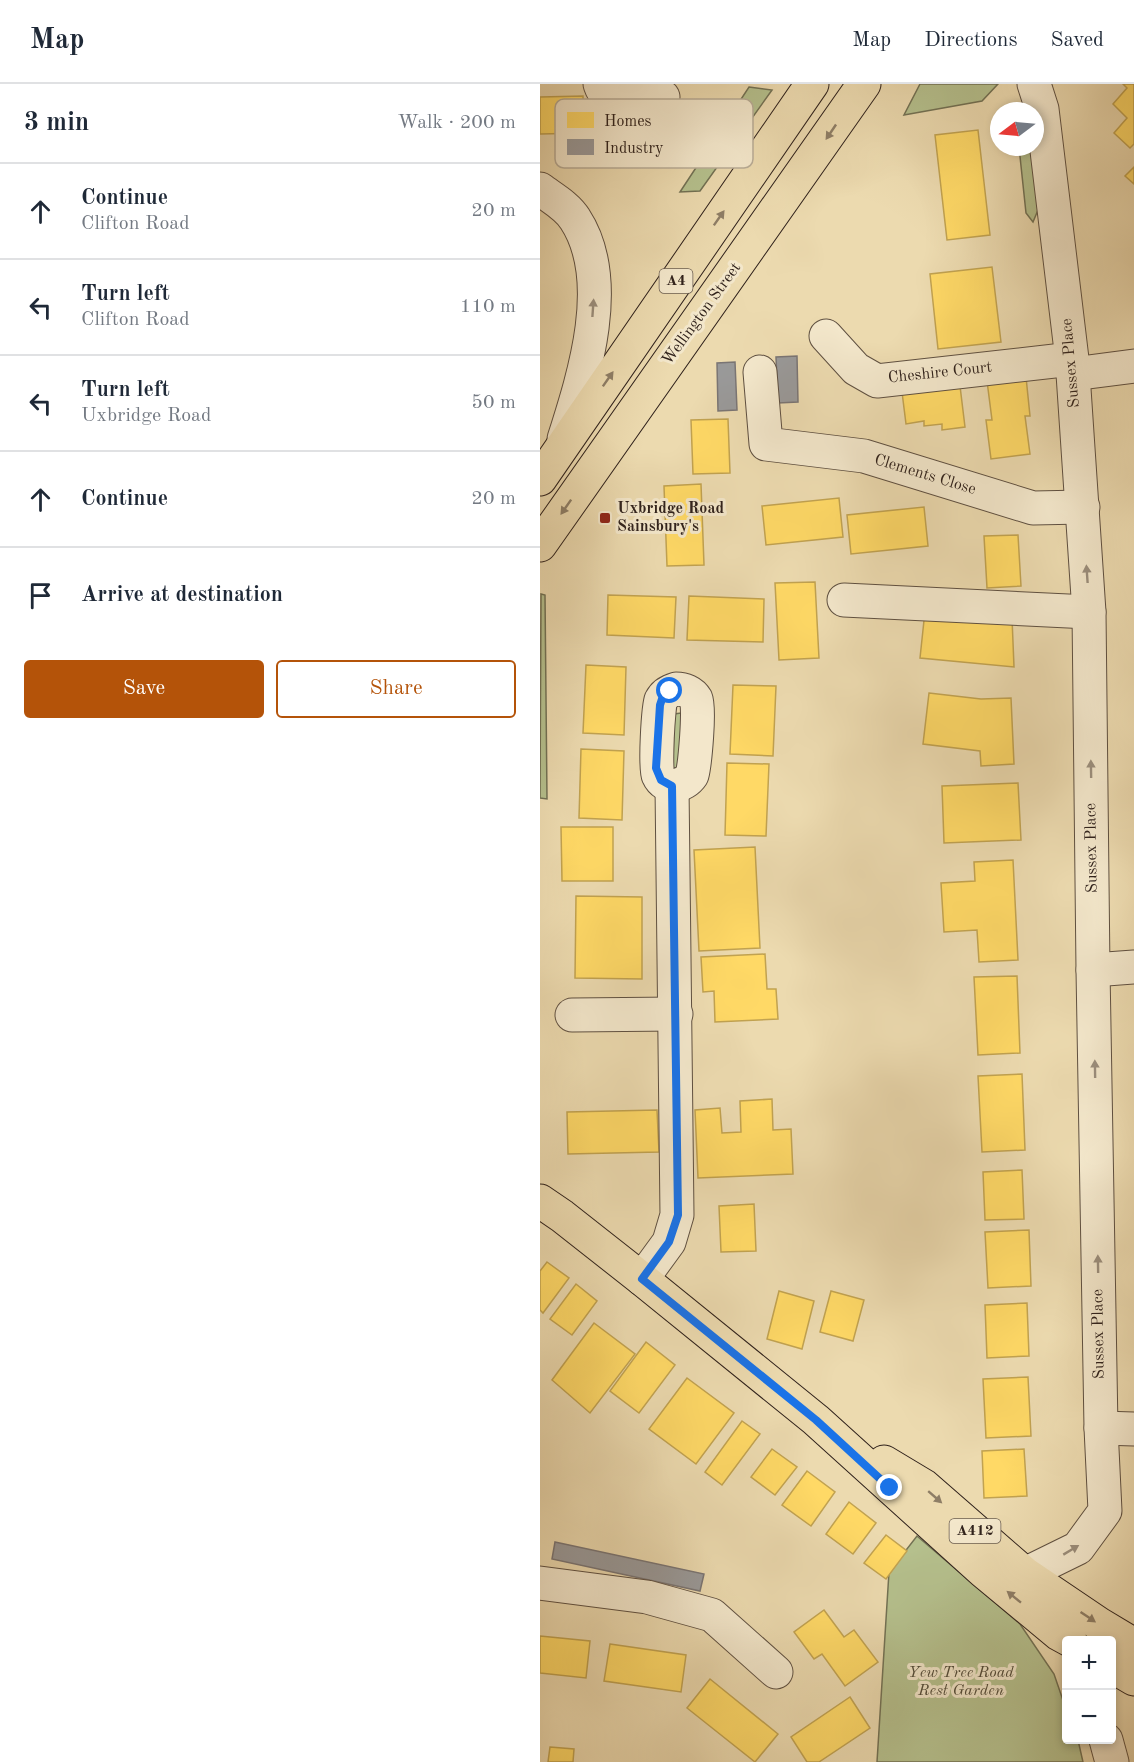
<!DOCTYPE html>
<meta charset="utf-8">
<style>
body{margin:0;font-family:"Old Standard TT",serif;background:#f2f2f3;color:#1f2937}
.controls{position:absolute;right:18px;bottom:18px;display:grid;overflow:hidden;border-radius:6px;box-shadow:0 3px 9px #0003}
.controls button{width:54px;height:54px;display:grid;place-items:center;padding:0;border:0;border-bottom:2px solid #e0e1e3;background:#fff;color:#1f2937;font:30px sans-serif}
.compass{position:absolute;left:450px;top:18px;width:54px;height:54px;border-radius:50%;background:#fff;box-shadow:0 3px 9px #0003;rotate:254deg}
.stop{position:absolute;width:18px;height:18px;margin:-14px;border:4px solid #1a73e8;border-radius:50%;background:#fff}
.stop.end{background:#1a73e8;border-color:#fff;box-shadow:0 2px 6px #0008}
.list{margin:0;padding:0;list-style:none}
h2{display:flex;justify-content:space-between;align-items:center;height:78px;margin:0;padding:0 24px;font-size:26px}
h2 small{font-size:20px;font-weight:400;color:#747a83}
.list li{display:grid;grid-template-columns:39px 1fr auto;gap:18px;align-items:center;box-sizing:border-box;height:96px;padding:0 24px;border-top:2px solid #e0e1e3}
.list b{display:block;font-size:22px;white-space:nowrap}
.list p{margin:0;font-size:20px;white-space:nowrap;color:#747a83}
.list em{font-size:20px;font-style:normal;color:#747a83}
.actions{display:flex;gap:12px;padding:18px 24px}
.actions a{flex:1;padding:14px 0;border:2px solid #b45309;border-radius:6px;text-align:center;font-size:21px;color:#b45309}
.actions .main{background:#b45309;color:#fff}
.icon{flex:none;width:33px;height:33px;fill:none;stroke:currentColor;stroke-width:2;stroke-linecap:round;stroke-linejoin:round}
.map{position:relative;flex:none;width:594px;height:1678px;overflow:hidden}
header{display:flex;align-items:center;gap:36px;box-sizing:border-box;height:84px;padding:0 30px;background:#fff;border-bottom:2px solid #e0e1e3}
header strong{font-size:28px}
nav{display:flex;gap:33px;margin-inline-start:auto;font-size:21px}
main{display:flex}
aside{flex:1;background:#fff}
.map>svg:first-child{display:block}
</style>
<header>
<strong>Map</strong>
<nav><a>Map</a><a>Directions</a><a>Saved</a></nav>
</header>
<main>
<aside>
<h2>3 min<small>Walk · 200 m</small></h2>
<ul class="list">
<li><svg class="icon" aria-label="ahead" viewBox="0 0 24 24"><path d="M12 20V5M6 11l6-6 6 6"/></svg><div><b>Continue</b><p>Clifton Road</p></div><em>20 m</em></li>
<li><svg class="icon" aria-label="left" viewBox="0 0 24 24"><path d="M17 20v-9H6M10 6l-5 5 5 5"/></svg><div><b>Turn left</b><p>Clifton Road</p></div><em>110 m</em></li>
<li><svg class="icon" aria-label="left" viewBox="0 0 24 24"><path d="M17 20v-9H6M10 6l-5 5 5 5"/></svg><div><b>Turn left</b><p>Uxbridge Road</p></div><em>50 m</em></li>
<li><svg class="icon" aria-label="ahead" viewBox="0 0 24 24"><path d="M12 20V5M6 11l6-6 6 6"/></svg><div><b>Continue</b></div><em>20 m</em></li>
<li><svg class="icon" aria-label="arrive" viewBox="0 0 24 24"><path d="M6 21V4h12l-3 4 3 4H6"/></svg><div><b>Arrive at destination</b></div></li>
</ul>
<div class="actions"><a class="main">Save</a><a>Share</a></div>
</aside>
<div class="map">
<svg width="594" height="1678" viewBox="0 0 594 1678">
<rect width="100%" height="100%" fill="#ecdaaf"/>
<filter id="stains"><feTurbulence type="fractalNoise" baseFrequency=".00333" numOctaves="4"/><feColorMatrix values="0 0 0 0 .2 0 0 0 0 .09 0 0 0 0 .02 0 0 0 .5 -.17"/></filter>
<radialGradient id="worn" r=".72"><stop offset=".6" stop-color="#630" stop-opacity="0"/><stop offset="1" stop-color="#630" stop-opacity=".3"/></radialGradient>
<!-- green -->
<g fill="#b5c08d" stroke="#727154" stroke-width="1.5">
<polygon points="380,0 458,0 442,17 364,31"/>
<polygon points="209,3 232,6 160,107 140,108"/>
<polygon points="479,63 493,63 498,126 493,138 486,129"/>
<polygon points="1,510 5,511 7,715 0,714"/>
<polygon points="141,629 143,646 140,684 133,684 134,630"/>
<polygon points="377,1452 480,1540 514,1590 526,1625 526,1656 538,1656 543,1678 337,1678 349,1488"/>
</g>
<!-- homes -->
<g fill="#ffd966" stroke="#c1a250" stroke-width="1.5">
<polygon points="583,0 594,0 594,60 590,64 574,49 587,34 573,20 587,4"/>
<polygon points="43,12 44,49 0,50 0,13"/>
<polygon points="438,46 450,151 407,156 395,51"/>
<polygon points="594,83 594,100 585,92"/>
<polygon points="452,183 461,258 398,265 390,190"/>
<polygon points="486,293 490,332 485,332 490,370 451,375 446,336 452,336 447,297"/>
<polygon points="361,300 420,302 425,343 402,346 402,340 384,342 384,337 366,340"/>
<polygon points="188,335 190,389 153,390 151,336"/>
<polygon points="161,400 164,481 127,482 124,402"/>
<polygon points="299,414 303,453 226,461 222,422"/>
<polygon points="384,423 388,462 311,470 307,431"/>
<polygon points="478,451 481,502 447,504 444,452"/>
<polygon points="275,498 279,574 239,576 235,499"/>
<polygon points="68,511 136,513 134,554 67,551"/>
<polygon points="149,512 224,515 223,558 147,556"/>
<polygon points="385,527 472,534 474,583 380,574"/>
<polygon points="46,581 86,583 84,651 43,649"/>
<polygon points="193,601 236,602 233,672 190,670"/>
<polygon points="389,609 441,615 471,614 474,680 441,682 440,667 383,660"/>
<polygon points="41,665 84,667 82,736 39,734"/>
<polygon points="187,679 229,680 226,752 185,751"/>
<polygon points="478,699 481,756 404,759 402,702"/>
<polygon points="21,743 73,743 73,797 22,797"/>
<polygon points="215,763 220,864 159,867 154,766"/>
<polygon points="473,776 478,876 439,878 437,846 404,848 401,799 435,797 434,778"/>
<polygon points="36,812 102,813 102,895 35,894"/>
<polygon points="225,870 227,905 236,905 238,935 175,938 174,907 163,908 161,873"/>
<polygon points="477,892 480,969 438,971 434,893"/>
<polygon points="482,990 485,1066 442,1068 438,992"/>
<polygon points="232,1015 233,1046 251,1045 253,1090 158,1094 155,1026 180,1024 182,1049 201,1048 200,1017"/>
<polygon points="117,1026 119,1068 28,1070 27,1028"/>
<polygon points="482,1086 484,1135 445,1136 443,1088"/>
<polygon points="214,1120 216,1167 181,1168 179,1122"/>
<polygon points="489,1146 491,1202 448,1204 445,1148"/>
<polygon points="7,1178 29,1194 3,1229 0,1226 0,1187"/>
<polygon points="36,1200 57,1217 32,1251 10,1235"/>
<polygon points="239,1207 274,1217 262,1265 227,1255"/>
<polygon points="291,1207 324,1216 313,1257 280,1248"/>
<polygon points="487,1219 489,1272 447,1274 445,1221"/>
<polygon points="54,1239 95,1270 50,1329 12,1296"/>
<polygon points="106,1258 135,1281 99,1329 70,1307"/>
<polygon points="488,1293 491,1352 446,1354 443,1295"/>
<polygon points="147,1294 194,1329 156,1380 109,1345"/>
<polygon points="202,1337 220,1350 182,1401 165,1388"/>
<polygon points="232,1365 257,1383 235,1411 211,1393"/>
<polygon points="484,1365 487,1412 444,1414 442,1367"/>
<polygon points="267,1387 295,1408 271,1442 242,1421"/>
<polygon points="309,1418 336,1439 313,1470 286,1450"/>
<polygon points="346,1451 367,1467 346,1495 324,1479"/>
<polygon points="284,1526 304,1553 314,1546 338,1578 305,1602 282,1570 274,1575 254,1548"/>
<polygon points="0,1552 50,1557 46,1594 0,1589"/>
<polygon points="70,1560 146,1571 141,1608 64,1597"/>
<polygon points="170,1595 238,1650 215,1678 147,1624"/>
<polygon points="310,1613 330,1644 279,1678 267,1678 251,1653"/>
<polygon points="10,1663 34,1665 33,1678 8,1678"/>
</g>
<!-- industry -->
<g fill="#999" stroke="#7a7574" stroke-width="1.5">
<polygon points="257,272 258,318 238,319 236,273"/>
<polygon points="195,278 197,326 178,327 177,279"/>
<polygon points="15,1458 164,1490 160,1507 12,1475"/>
</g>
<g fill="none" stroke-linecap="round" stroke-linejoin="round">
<!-- minor casing -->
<g stroke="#5f5041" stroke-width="35">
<g id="minor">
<polyline points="60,0 62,5 123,13"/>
<path d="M0,105C12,114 27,122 35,135C75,196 44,292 24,355"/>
<polyline points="286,252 316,285 337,297 532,275"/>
<polyline points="220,288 226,360 324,372 493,424 543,423"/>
<polyline points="533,290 594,282"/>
<polyline points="304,516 549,528"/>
<path d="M136,605C144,605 152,608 156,615C160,624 155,680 152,691C144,703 125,707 118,691C115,685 118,623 121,616C124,610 129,607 136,605Z"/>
<polyline points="553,886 594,883"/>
<polyline points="32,931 136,930"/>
<polyline points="102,1195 129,1158 137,1131 132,702"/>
<polyline points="561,1344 594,1345"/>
<polyline points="485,1490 538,1464 565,1427 561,1344 553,886 549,528 532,275 502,25 494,0"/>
<polyline points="0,1499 107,1513 172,1531 236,1588"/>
<polyline points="566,1656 572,1678"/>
</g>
</g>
<!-- major casing -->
<g stroke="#30221c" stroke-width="35">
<g id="major">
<polyline points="0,395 272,0"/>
<polyline points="0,461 324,0"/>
<polyline points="0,1117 22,1132 102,1195 276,1336 443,1487 519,1550 530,1556"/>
<polyline points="344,1378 384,1402 485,1490 559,1540 594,1561"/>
<polyline points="572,1582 594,1595"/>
</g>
</g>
<!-- minor -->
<use href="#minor" stroke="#f3e7cb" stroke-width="33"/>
<!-- major -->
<use href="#major" stroke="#ecdaaf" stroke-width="33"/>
</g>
<!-- one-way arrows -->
<defs><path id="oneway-solid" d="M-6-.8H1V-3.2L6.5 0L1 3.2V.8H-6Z" transform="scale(1.5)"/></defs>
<g fill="#8e7e66">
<use href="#oneway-solid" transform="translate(291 48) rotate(124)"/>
<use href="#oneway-solid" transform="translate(179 134) rotate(-55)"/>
<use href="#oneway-solid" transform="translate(68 295) rotate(-55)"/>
<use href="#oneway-solid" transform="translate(26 423) rotate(125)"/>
<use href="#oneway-solid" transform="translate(395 1413) rotate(41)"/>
<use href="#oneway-solid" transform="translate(474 1513) rotate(-141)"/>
<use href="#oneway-solid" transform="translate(548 1533) rotate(34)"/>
</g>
<g fill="#9b8e7c">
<use href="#oneway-solid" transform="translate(53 224) rotate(-86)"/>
<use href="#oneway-solid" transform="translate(547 490) rotate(-94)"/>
<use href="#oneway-solid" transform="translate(551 685) rotate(-91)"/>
<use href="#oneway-solid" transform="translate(555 985) rotate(-91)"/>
<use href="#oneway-solid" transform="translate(558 1180) rotate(-91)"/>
<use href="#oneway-solid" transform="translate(531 1466) rotate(-31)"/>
</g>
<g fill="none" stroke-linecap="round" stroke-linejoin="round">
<!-- route -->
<polyline stroke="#1a73e8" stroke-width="8" points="130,607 122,615 120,621 116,684 121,696 132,702 138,1131 129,1158 102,1195 276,1336 350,1404"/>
</g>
<!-- markers -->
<rect fill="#8f2418" stroke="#f3e7cb" stroke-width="2" x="59" y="428" width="12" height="12" rx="3"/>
<g text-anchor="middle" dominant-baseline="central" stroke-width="6" stroke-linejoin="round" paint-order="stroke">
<!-- shield labels -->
<g fill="#f3e7cb" stroke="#6a5d50" stroke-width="1.5">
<rect x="119.5" y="185" width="33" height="24" rx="4.5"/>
<rect x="409.5" y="1435" width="51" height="24" rx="4.5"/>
</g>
<g font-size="15" font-weight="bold" fill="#30221c">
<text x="136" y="197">A4</text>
<text x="435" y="1447">A412</text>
</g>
<!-- street labels -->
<g font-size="16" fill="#30221c" stroke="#f3e7cb">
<text transform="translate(162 230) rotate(-54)">Wellington Street</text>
<text transform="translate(531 279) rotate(-95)">Sussex Place</text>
<text transform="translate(400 289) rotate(-6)">Cheshire Court</text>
<text transform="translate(385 391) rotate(17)">Clements Close</text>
<text transform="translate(552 764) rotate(-91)">Sussex Place</text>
<text transform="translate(559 1250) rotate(-91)">Sussex Place</text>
</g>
<!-- poi labels -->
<g font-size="16" font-weight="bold" fill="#30221c" stroke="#f3e7cb" text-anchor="start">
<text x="77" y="425">Uxbridge Road<tspan x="77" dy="18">Sainsbury's</tspan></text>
</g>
<!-- park labels -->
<g font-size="16" font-style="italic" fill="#514a38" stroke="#f3e7cb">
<text x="421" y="1589">Yew Tree Road<tspan x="421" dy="18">Rest Garden</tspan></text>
</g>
</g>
<!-- legend -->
<rect x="15" y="15" width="198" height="69" rx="9" fill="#f3e7cb" stroke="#b8ac96" stroke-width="1.5"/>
<rect x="27" y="28" width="27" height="16" fill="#ffd966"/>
<rect x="27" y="55" width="27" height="16" fill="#999"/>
<g font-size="16" fill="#30221c">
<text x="64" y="42">Homes</text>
<text x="64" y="69">Industry</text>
</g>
<rect width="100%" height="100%" filter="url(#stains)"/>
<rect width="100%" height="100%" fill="url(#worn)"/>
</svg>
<div class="controls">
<button>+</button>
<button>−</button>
</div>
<svg class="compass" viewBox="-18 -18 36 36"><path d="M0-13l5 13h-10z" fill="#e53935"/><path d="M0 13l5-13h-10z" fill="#747a83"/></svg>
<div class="stop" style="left:130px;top:607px"></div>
<div class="stop end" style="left:350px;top:1404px"></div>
</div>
</main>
